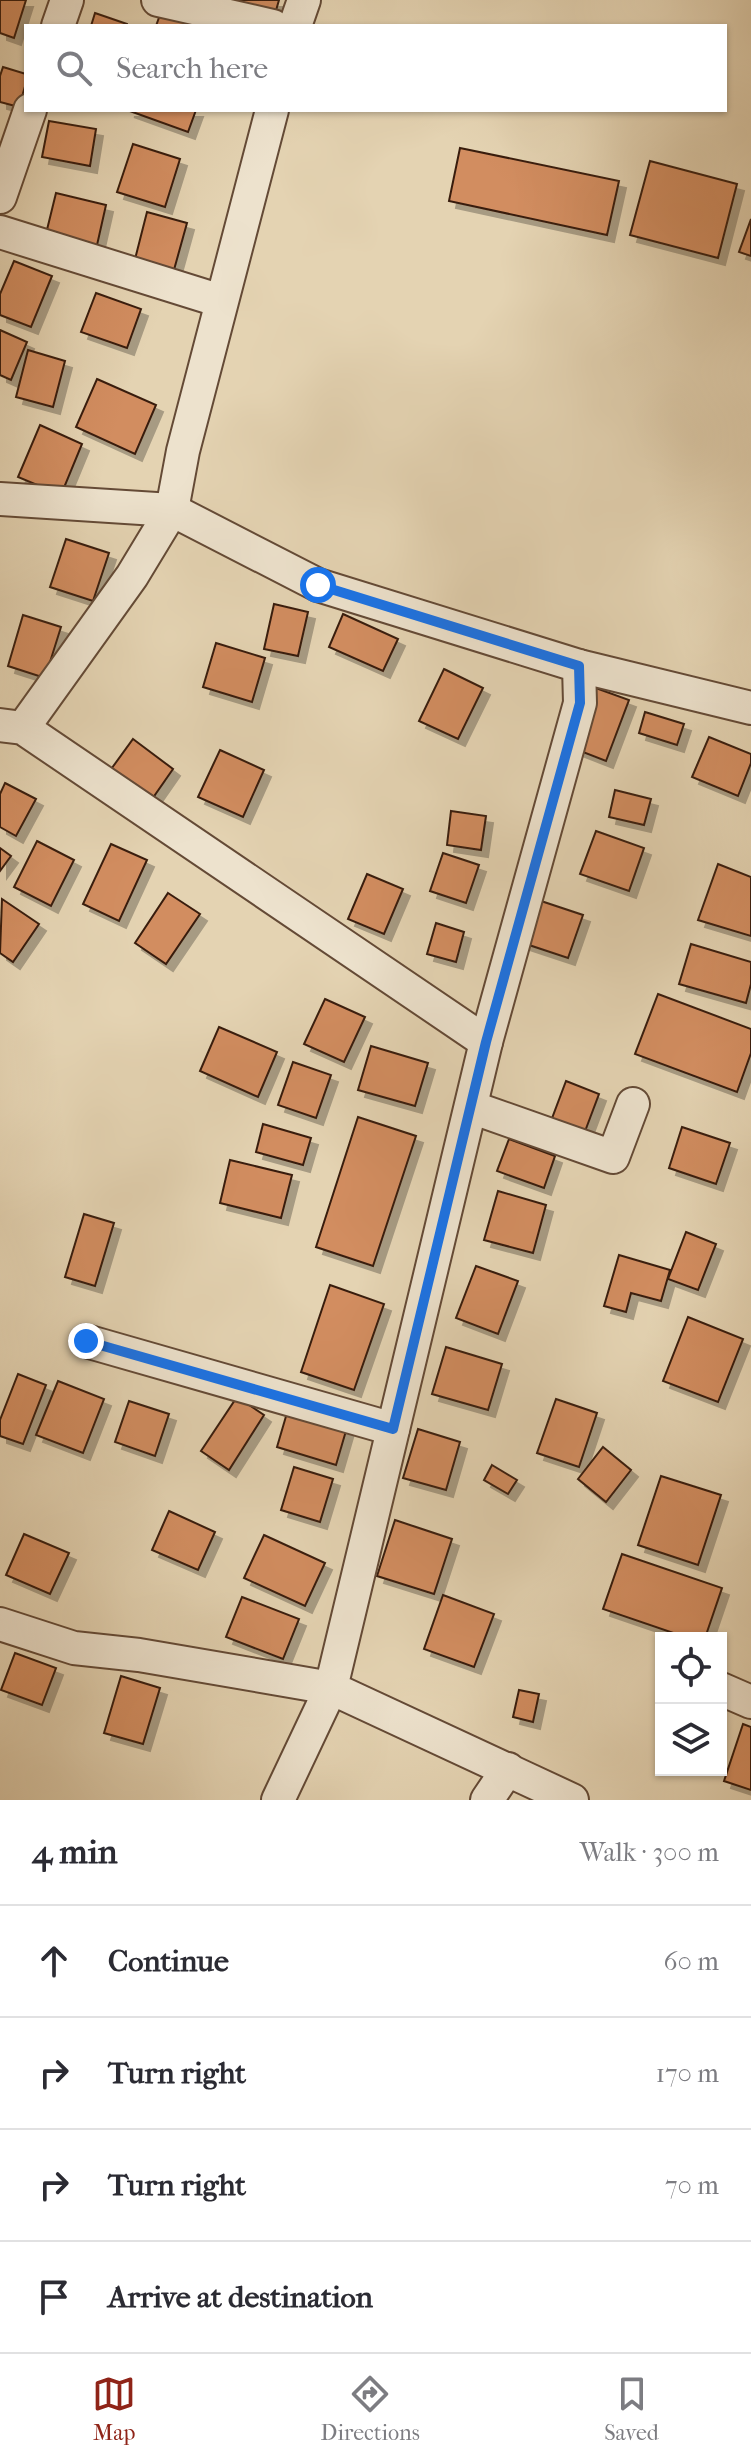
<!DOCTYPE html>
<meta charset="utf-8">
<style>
body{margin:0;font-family:"IM FELL French Canon",serif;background:#f2f2f3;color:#2b2b33}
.controls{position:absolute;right:24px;bottom:24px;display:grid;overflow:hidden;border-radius:0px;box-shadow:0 2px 6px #0004}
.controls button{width:72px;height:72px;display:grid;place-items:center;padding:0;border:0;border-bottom:2px solid #e1e1e2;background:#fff;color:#2b2b33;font:40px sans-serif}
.stop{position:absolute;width:24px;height:24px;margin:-18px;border:6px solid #1a73e8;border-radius:50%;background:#fff}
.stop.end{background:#1a73e8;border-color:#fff;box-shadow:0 2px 8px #0008}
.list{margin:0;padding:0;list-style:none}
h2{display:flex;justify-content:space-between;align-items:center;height:104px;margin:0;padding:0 32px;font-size:34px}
h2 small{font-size:26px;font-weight:400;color:#7c7c81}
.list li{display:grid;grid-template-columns:52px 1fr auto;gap:24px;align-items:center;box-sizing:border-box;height:112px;padding:0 32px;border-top:2px solid #e1e1e2}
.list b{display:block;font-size:30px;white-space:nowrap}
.list em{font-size:26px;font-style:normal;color:#7c7c81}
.icon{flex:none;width:44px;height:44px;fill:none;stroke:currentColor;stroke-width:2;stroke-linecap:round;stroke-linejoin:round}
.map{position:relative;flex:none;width:751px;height:1800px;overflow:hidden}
.search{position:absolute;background:#fff;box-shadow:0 2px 6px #0004;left:24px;right:24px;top:24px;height:88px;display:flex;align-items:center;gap:20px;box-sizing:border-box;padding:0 28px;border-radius:0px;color:#7c7c81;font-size:30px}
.sheet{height:552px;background:#fff}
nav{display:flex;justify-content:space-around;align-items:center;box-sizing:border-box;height:112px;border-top:2px solid #e1e1e2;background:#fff;font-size:22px;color:#7c7c81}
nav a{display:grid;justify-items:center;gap:4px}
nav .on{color:#8f2418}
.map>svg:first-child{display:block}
</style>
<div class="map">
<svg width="751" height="1800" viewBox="0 0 751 1800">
<defs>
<filter id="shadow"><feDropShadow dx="7" dy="7" stdDeviation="0" flood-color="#0004"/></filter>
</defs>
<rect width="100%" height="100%" fill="#e4d3b2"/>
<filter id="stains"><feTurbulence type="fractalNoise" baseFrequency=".0025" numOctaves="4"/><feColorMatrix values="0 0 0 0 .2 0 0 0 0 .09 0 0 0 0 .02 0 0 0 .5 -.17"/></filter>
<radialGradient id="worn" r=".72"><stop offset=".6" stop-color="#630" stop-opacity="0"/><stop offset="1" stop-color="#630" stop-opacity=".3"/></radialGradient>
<!-- building -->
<g fill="#d28d61" stroke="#391d0d" stroke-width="2" filter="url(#shadow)">
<polygon points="0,0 26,0 14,38 0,33"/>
<polygon points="230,0 279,0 275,14"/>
<polygon points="161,12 203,26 156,26"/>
<polygon points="95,13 127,24 127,26 91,26"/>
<polygon points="3,67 26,74 26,83 19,107 0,102 0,76"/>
<polygon points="127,110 196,110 188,132"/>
<polygon points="49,121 96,129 90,166 42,157"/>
<polygon points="133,144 180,159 165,207 117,192"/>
<polygon points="460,148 619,181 607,235 449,201"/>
<polygon points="650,161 737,184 718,258 630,235"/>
<polygon points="56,193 106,205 95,254 44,242"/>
<polygon points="147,212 187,223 172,277 133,267"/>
<polygon points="751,219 751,256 739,252"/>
<polygon points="14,261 52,276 31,327 0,315 0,294"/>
<polygon points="96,293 141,309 127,348 81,332"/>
<polygon points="0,330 27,342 11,380 0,375"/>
<polygon points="28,350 65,361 53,407 16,397"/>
<polygon points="97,379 156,405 135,454 76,427"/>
<polygon points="40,425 82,444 61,495 18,477"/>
<polygon points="66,539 109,553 93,601 50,587"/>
<polygon points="274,604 308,612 298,656 264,649"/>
<polygon points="343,614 398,639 383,671 329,647"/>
<polygon points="23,615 61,627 45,678 8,666"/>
<polygon points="216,643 265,658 252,702 203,687"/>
<polygon points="444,669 483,688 458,739 419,721"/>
<polygon points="593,687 629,700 606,761 570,747"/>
<polygon points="645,712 684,724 677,745 639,733"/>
<polygon points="709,737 751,754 751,763 738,796 692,777"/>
<polygon points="133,739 173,769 150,802 109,772"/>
<polygon points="220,750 264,770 243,817 198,797"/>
<polygon points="5,783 36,799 16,836 0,827 0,794"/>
<polygon points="615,790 651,799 644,825 609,817"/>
<polygon points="451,811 486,816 481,850 447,845"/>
<polygon points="596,831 644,848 629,891 580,874"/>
<polygon points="37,841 74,860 51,906 14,887"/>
<polygon points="111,844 147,860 119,921 83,904"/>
<polygon points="0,848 11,856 0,871"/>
<polygon points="443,853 479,865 466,903 430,891"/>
<polygon points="718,864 751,877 751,936 698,920"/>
<polygon points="367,874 403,889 384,934 348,919"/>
<polygon points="168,893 200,914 166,964 135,943"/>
<polygon points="2,899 39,924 13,962 0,953"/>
<polygon points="535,899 583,915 568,958 520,942"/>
<polygon points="436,923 464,932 456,962 427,954"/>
<polygon points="691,944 751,962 751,984 746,1003 679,984"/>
<polygon points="658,994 751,1029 751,1053 737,1092 635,1054"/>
<polygon points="325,999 365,1017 344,1062 304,1044"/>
<polygon points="219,1027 277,1052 258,1097 200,1071"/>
<polygon points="371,1046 428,1063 415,1106 358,1090"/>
<polygon points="293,1062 331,1075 316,1118 278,1105"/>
<polygon points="566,1081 599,1094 584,1134 551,1121"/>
<polygon points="358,1117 416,1136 373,1266 316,1247"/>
<polygon points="263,1124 311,1138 303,1165 256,1152"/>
<polygon points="682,1127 730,1143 716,1184 669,1168"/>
<polygon points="509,1139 555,1156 544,1188 497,1171"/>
<polygon points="230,1160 292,1175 281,1218 220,1203"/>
<polygon points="498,1191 546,1205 533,1253 484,1240"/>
<polygon points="84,1214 114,1223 95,1286 65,1277"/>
<polygon points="686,1232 716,1244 698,1290 668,1279"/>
<polygon points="619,1255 670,1270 661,1301 631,1293 626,1312 604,1306"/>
<polygon points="476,1266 518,1281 498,1334 456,1318"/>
<polygon points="330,1285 384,1304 354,1390 301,1372"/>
<polygon points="688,1317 743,1339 718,1402 663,1381"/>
<polygon points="446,1347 502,1364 488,1410 432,1394"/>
<polygon points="18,1374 46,1385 23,1444 0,1436 0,1420"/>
<polygon points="58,1381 104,1399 83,1453 36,1435"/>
<polygon points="237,1397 264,1415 229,1470 201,1451"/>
<polygon points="556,1399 597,1413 579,1467 537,1453"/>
<polygon points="129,1401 169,1414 155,1456 115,1442"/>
<polygon points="289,1406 348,1424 336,1465 277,1447"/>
<polygon points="418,1429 460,1442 446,1490 403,1478"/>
<polygon points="603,1447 631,1470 606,1502 578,1479"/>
<polygon points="492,1465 517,1480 508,1494 484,1480"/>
<polygon points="294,1467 333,1479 320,1522 281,1510"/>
<polygon points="661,1476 721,1495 698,1565 638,1545"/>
<polygon points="169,1511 215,1532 198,1570 152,1550"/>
<polygon points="395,1520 452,1539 434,1594 377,1576"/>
<polygon points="24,1534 69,1553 50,1594 6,1575"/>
<polygon points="264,1535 325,1563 305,1606 244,1578"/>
<polygon points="622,1554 722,1588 705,1638 688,1638 603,1609"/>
<polygon points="443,1595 494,1614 474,1667 424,1649"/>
<polygon points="242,1597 299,1619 283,1659 226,1637"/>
<polygon points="15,1653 56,1668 42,1705 1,1690"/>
<polygon points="121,1676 160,1688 143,1744 104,1733"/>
<polygon points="519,1690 539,1694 533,1722 513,1717"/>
<polygon points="743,1724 751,1727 751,1790 724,1781"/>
</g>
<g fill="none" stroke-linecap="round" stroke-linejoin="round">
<!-- minor casing -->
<g stroke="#644a36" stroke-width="36">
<g id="minor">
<polyline points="158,0 273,26"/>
<polyline points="58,26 67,0"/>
<polyline points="295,26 304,0"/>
<polyline points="0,197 30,110"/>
<polyline points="0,232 221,301"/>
<polyline points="0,499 172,510 318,585 579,666 580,703 486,1042"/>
<polyline points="579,666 751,708"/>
<polyline points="0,725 23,728 486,1042 331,1688 572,1800"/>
<polyline points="23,728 132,576 172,510 183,451 272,110"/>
<polyline points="471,1107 613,1157 633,1104"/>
<polyline points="86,1341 393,1429"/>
<polyline points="0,1624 74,1648 139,1655 331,1688 278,1800"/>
<polyline points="721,1689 751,1702"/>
<polyline points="487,1800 508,1769"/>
</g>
</g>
<!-- minor -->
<use href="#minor" stroke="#ede2cd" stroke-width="32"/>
</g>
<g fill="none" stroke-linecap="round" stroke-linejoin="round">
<!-- route -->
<polyline stroke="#1a73e8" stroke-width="10" points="86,1341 393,1429 486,1042 580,703 579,666 318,585"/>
</g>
<rect width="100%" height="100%" filter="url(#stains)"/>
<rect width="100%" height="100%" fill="url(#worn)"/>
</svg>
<div class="controls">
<button><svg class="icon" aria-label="locate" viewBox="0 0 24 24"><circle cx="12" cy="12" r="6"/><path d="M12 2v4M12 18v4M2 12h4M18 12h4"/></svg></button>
<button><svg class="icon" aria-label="layers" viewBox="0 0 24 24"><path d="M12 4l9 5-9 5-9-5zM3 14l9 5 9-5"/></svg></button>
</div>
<div class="stop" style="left:318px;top:585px"></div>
<div class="stop end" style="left:86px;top:1341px"></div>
<div class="search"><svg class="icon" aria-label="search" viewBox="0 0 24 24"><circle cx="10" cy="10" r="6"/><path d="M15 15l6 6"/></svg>Search here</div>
</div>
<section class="sheet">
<h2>4 min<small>Walk · 300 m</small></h2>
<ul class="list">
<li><svg class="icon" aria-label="ahead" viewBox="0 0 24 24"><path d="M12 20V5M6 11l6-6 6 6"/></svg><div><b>Continue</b></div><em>60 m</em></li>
<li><svg class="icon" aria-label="right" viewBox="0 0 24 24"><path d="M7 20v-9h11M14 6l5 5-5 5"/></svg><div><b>Turn right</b></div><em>170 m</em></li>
<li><svg class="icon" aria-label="right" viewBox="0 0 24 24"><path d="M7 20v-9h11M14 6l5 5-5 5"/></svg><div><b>Turn right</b></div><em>70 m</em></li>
<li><svg class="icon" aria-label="arrive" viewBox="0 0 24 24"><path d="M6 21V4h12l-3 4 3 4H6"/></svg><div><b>Arrive at destination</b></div></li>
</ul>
</section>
<nav>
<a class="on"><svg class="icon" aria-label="map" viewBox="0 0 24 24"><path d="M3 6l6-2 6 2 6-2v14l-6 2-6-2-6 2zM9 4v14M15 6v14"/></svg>Map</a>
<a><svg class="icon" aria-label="directions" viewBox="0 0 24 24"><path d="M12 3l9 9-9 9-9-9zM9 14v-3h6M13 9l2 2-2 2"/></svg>Directions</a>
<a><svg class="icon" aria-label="saved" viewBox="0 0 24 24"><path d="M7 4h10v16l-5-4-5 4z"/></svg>Saved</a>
</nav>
